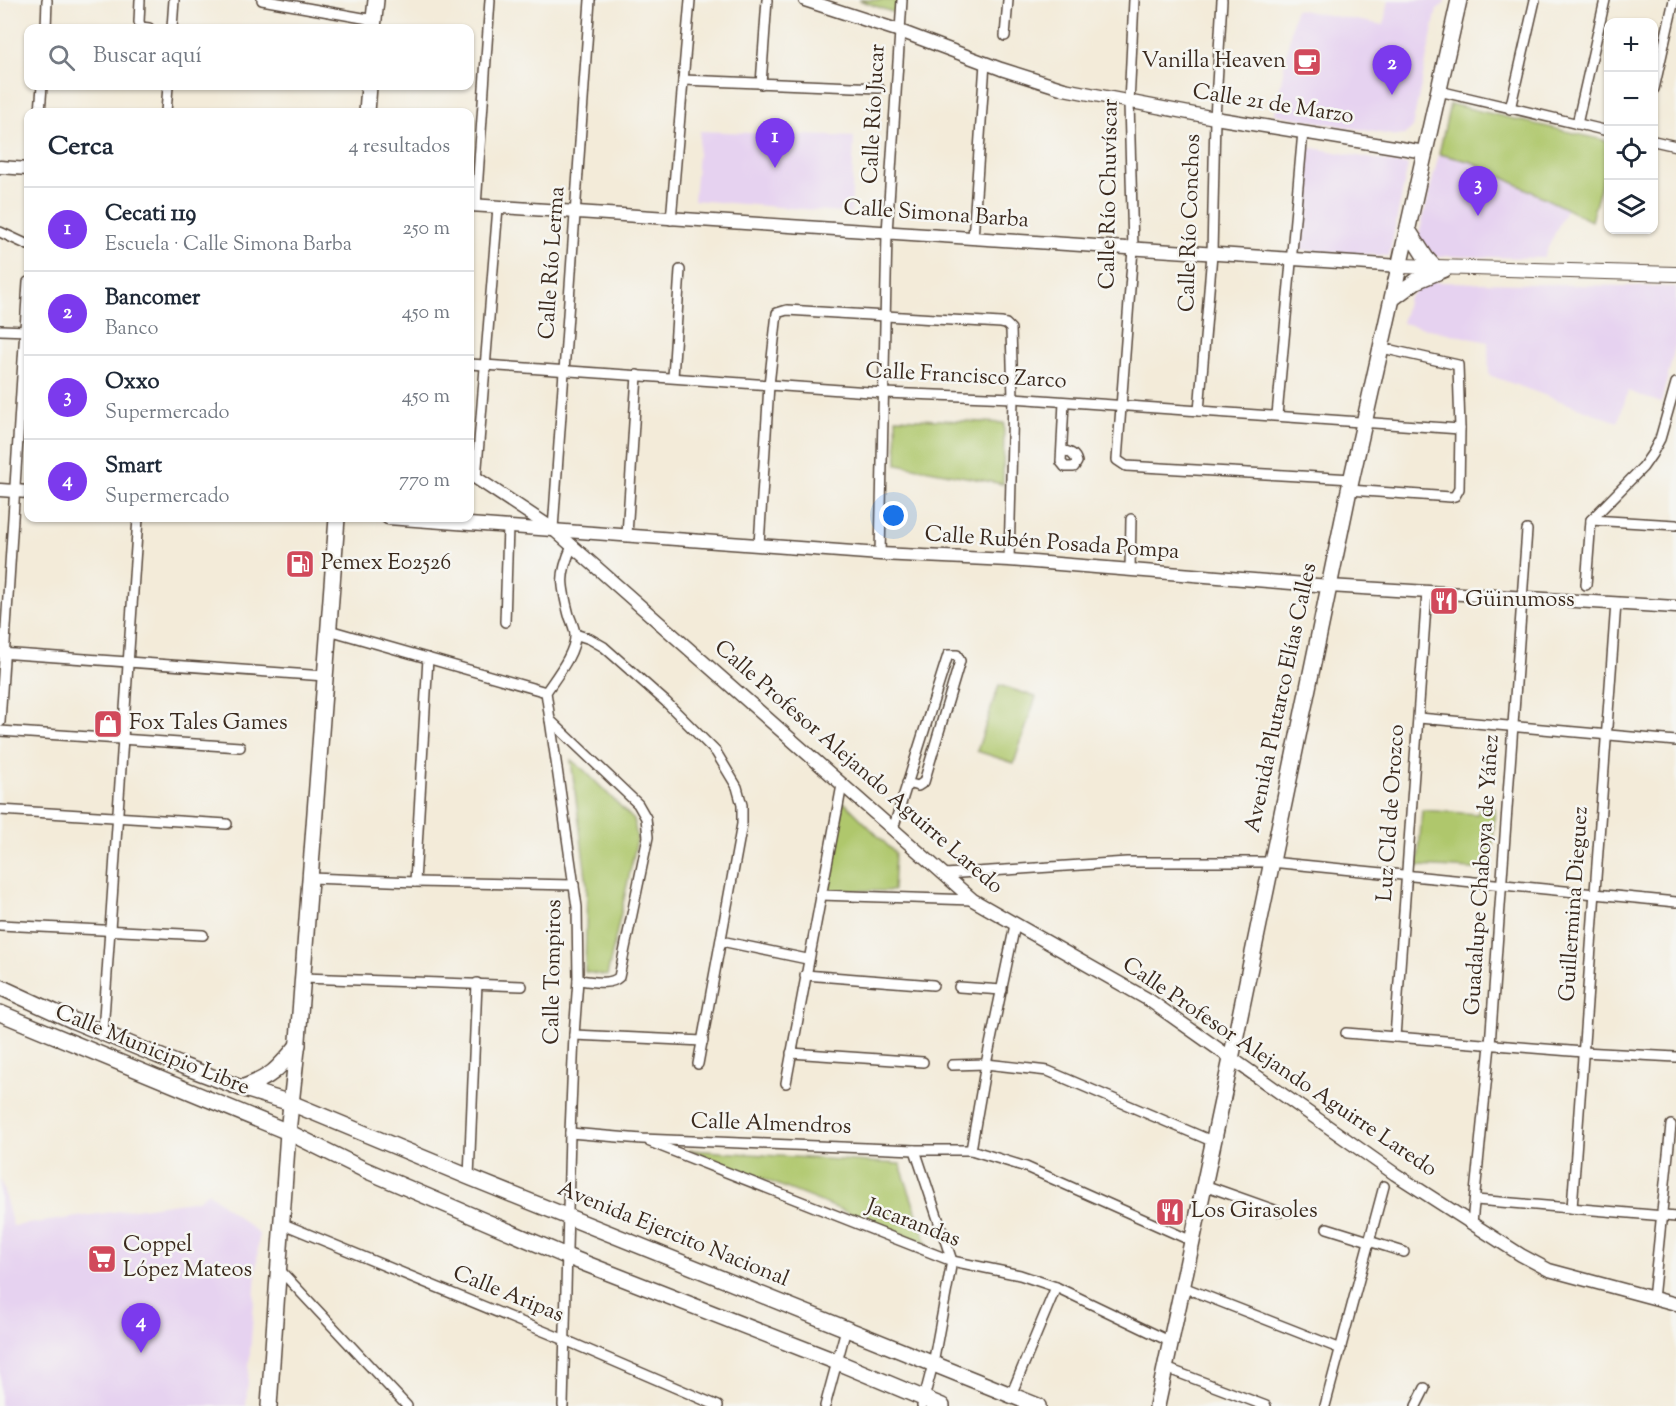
<!DOCTYPE html>
<html lang="es">
<meta charset="utf-8">
<style>
body{margin:0;font-family:"Sorts Mill Goudy",serif;background:#f2f2f3;color:#1f2937}
.controls{position:absolute;right:18px;top:18px;display:grid;overflow:hidden;border-radius:12px;box-shadow:0 2px 4px #0004}
.controls button{width:54px;height:54px;display:grid;place-items:center;padding:0;border:0;border-bottom:2px solid #e0e1e3;background:#fff;color:#1f2937;font:30px sans-serif}
.you{position:absolute;left:894px;top:516px;width:21px;height:21px;margin:-15px;border:4px solid #fff;border-radius:50%;background:#1a73e8;box-shadow:0 0 0 9px #1a73e833}
.badge{display:grid;place-items:center;width:39px;height:39px;border-radius:50%;background:#7c3aed;color:#fff;font-size:20px;font-weight:700}
.pin{position:absolute;translate:-50% -50px;filter:drop-shadow(0 2px 3px #0008)}
.pin::after{content:'';position:absolute;top:32px;width:21px;height:18px;background:inherit;clip-path:polygon(0 0,100% 0,50% 100%)}
.list{margin:0;padding:0;list-style:none}
h2{display:flex;justify-content:space-between;align-items:center;height:78px;margin:0;padding:0 24px;font-size:26px}
h2 small{font-size:20px;font-weight:400;color:#747a83}
.list li{display:grid;grid-template-columns:39px 1fr auto;gap:18px;align-items:center;box-sizing:border-box;height:84px;padding:0 24px;border-top:2px solid #e0e1e3}
.list b{display:block;font-size:22px;white-space:nowrap}
.list p{margin:0;font-size:20px;white-space:nowrap;color:#747a83}
.list em{font-size:20px;font-style:normal;color:#747a83}
.icon{flex:none;width:33px;height:33px;fill:none;stroke:currentColor;stroke-width:2;stroke-linecap:round;stroke-linejoin:round}
.map{position:relative;flex:none;width:1676px;height:1406px;overflow:hidden}
.search{position:absolute;background:#fff;box-shadow:0 2px 4px #0004;left:24px;top:24px;width:450px;height:66px;display:flex;align-items:center;gap:15px;box-sizing:border-box;padding:0 21px;border-radius:12px;color:#747a83;font-size:22px}
.panel{position:absolute;background:#fff;box-shadow:0 2px 4px #0004;left:24px;top:108px;width:450px;height:414px;border-radius:12px}
.map>svg:first-child{display:block}
</style>
<div class="map">
<svg width="1676" height="1406" viewBox="0 0 1676 1406">
<rect width="100%" height="100%" fill="#f6f6f2"/>
<filter id="ink" filterUnits="userSpaceOnUse"><feTurbulence type="fractalNoise" baseFrequency=".0167" numOctaves="2"/><feDisplacementMap in="SourceGraphic" scale="12" xChannelSelector="R" yChannelSelector="G"/><feConvolveMatrix kernelMatrix="1 2 1 2 8 2 1 2 1" color-interpolation-filters="sRGB"/></filter>
<filter id="wash" filterUnits="userSpaceOnUse"><feTurbulence type="fractalNoise" baseFrequency=".008" numOctaves="4" result="noise"/><feDisplacementMap in="SourceGraphic" scale="24" xChannelSelector="R" yChannelSelector="G"/><feGaussianBlur stdDeviation="1.35" result="paint"/><feColorMatrix in="noise" values="0 0 0 0 0 0 0 0 0 0 0 0 0 0 0 0 0 1.4 0 .05"/><feComposite in="paint" operator="in"/></filter>
<g filter="url(#wash)">
<rect width="100%" height="100%" fill="#f3ebd9"/>
<!-- built -->
<g fill="#e6d2f0">
<polygon points="1389,0 1445,0 1444,4 1437,9 1412,128 1404,135 1397,136 1275,114 1295,9 1384,25"/>
<polygon points="700,131 854,137 851,213 694,200"/>
<polygon points="1308,147 1408,165 1389,256 1299,250"/>
<polygon points="1439,154 1472,162 1567,208 1543,258 1434,256 1418,238"/>
<polygon points="1432,282 1676,287 1676,343 1661,403 1628,391 1618,422 1489,375 1488,342 1402,323 1408,298 1421,286"/>
<polygon points="0,1178 13,1226 198,1200 208,1192 259,1234 246,1406 0,1406"/>
</g>
<!-- green -->
<g fill="#afc76c" stroke="#757845" stroke-width="1.5">
<polygon points="859,0 898,0 897,14"/>
<polygon points="1450,104 1608,141 1608,159 1591,221 1472,162 1439,154"/>
<polygon points="896,418 1004,423 1003,484 897,464"/>
<polygon points="999,685 1036,697 1014,763 977,751"/>
<polygon points="571,760 584,770 634,820 637,840 607,976 585,972 587,885"/>
<polygon points="843,801 895,853 893,891 826,890"/>
<polygon points="1481,805 1495,808 1491,870 1418,866 1422,810 1477,814"/>
<polygon points="690,1150 900,1164 927,1244"/>
</g>
</g>
<g filter="url(#ink)">
<g fill="none" stroke-linecap="round" stroke-linejoin="round">
<!-- minor casing -->
<g stroke="#57473a" stroke-width="12">
<g id="minor">
<polyline points="140,0 139,22 141,27 149,28"/>
<polyline points="262,0 374,20"/>
<polyline points="1134,0 1129,103 1133,249 1117,460 1126,466 1352,479"/>
<polyline points="46,28 47,0"/>
<polyline points="172,28 174,0"/>
<polyline points="1005,36 1008,0"/>
<polyline points="683,80 879,88"/>
<polyline points="761,84 767,0"/>
<polyline points="1654,89 1674,0"/>
<polyline points="1439,91 1608,131"/>
<polyline points="1510,109 1535,0"/>
<polyline points="40,112 42,86"/>
<polyline points="166,112 168,86"/>
<polyline points="1577,124 1605,0"/>
<polyline points="1654,141 1676,146"/>
<polyline points="476,206 490,0"/>
<polyline points="671,220 690,0"/>
<polyline points="0,232 28,245"/>
<polyline points="973,239 985,63"/>
<polyline points="0,330 28,331"/>
<polyline points="470,364 884,393 1013,398 1460,429"/>
<polyline points="673,377 680,270"/>
<polyline points="1199,411 1212,254 1215,118 1222,0"/>
<polyline points="1277,415 1303,132"/>
<path d="M1062,450C1070,452 1075,454 1077,462L1074,467H1065L1061,462L1064,402"/>
<polyline points="476,479 498,207"/>
<polyline points="1349,490 1451,497 1455,496 1459,489 1460,429 1458,365 1382,348"/>
<polyline points="1591,520 1676,525"/>
<polyline points="553,529 590,0"/>
<polyline points="627,535 637,375"/>
<polyline points="759,545 769,385 777,313 787,310 1001,323 1006,324 1011,329 1013,398 1009,560"/>
<polyline points="880,554 887,233 902,0"/>
<polyline points="1130,570 1131,519"/>
<polyline points="1586,585 1591,520 1643,467 1652,454 1660,439 1676,383"/>
<polyline points="505,622 508,527"/>
<polyline points="329,630 546,692"/>
<polyline points="575,634 590,639 604,647 666,702 716,752 737,787 742,805 742,824 698,1064"/>
<polyline points="0,653 325,676"/>
<polyline points="1419,718 1676,741"/>
<path d="M550,720L638,804L646,818L648,837L619,977C610,986 591,981 578,980"/>
<polyline points="0,722 28,282"/>
<polyline points="0,731 240,747"/>
<polyline points="0,810 227,824"/>
<polyline points="893,829 948,655 957,655 960,661 924,782 918,786 907,783"/>
<polyline points="945,874 1127,862 1271,862 1676,902"/>
<polyline points="311,878 415,882 574,885"/>
<polyline points="415,882 428,658"/>
<polyline points="820,895 973,900"/>
<polyline points="0,925 203,935"/>
<polyline points="721,941 807,959"/>
<polyline points="805,975 933,985"/>
<polyline points="303,978 522,986"/>
<polyline points="959,987 1002,990"/>
<polyline points="103,1032 138,518"/>
<polyline points="1346,1033 1583,1052 1676,1057"/>
<polyline points="574,1035 703,1041"/>
<polyline points="1395,1037 1427,592"/>
<polyline points="791,1053 923,1062"/>
<polyline points="952,1065 986,1064 1048,1071 1214,1142"/>
<polyline points="786,1083 842,785"/>
<polyline points="570,1133 642,1139 915,1150 971,1150 1026,1167 1192,1241"/>
<polyline points="650,1142 952,1261 1020,1275 1056,1287 1171,1342"/>
<polyline points="915,1150 952,1261 933,1364 922,1406"/>
<polyline points="971,1150 986,1064 1015,925"/>
<polyline points="469,1177 477,983"/>
<polyline points="1204,1185 1280,1212"/>
<polyline points="1476,1200 1676,1217"/>
<polyline points="1572,1208 1616,603"/>
<polyline points="281,1223 565,1340 718,1406"/>
<polyline points="1472,1223 1490,1045 1527,530"/>
<polyline points="1327,1228 1404,1252"/>
<polyline points="278,1268 407,1406"/>
<polyline points="1183,1287 1341,1349"/>
<polyline points="1653,1299 1671,1125"/>
<polyline points="1166,1368 1266,1406"/>
<polyline points="1011,1395 1056,1287"/>
<path d="M563,1406L570,1133L574,1035L578,980L577,907L546,692C556,677 577,651 575,633C574,627 571,620 569,615C561,584 559,576 572,546"/>
<polyline points="825,1406 846,1329"/>
<polyline points="1325,1406 1384,1186"/>
<polyline points="1416,1406 1425,1388"/>
</g>
</g>
<!-- tertiary casing -->
<g stroke="#57473a" stroke-width="15">
<g id="tertiary">
<polyline points="805,0 900,31 1001,69 1064,89 1215,118 1425,152"/>
<polyline points="0,167 28,169"/>
<polyline points="470,205 1400,266"/>
<polyline points="470,474 553,529 973,900 1149,1000 1395,1174 1521,1255 1549,1270 1676,1304"/>
<polyline points="0,490 28,492"/>
<polyline points="388,518 880,554 1009,560 1329,586 1676,607"/>
</g>
</g>
<!-- secondary casing -->
<g stroke="#57473a" stroke-width="16">
<polyline id="secondary" points="1400,266 1676,274"/>
</g>
<!-- primary casing -->
<g stroke="#57473a" stroke-width="18">
<g id="primary">
<polyline points="373,28 376,0"/>
<polyline points="367,112 369,86"/>
<polyline points="1408,230 1426,258 1436,269"/>
<polyline points="1393,298 1416,281 1445,269"/>
<polyline points="0,987 74,1021 183,1066 241,1088 291,1103 469,1177 1038,1406"/>
<polyline points="0,1013 288,1132 363,1169 566,1256 837,1362 942,1406"/>
<path d="M241,1088C271,1078 278,1069 298,1045"/>
<polyline points="269,1406 288,1132 298,1040 337,518"/>
<polyline points="1157,1406 1231,1059 1349,490 1459,0"/>
</g>
</g>
<!-- minor -->
<use href="#minor" stroke="#fff" stroke-width="9"/>
<!-- tertiary -->
<use href="#tertiary" stroke="#fff" stroke-width="12"/>
<!-- secondary -->
<use href="#secondary" stroke="#fff" stroke-width="14"/>
<!-- primary -->
<use href="#primary" stroke="#fff" stroke-width="15"/>
</g>
</g>
<!-- icons -->
<defs>
<g id="cafe-square" transform="scale(1.5)"><rect x="-9" y="-9" width="18" height="18" rx="4" fill="#d1495b" stroke="#f6f6f2"/><path d="M-5.5-4.5H6V0H3Q3 3.5 0 3.5H-2.5Q-5.5 3.5-5.5 0ZM3-3.2v2h1.7v-2ZM-6 4.5H4V6H-6Z" fill="#fff"/></g>
<g id="fuel-square" transform="scale(1.5)"><rect x="-9" y="-9" width="18" height="18" rx="4" fill="#d1495b" stroke="#f6f6f2"/><path d="M-5.5-6h7V0h2V4h1.3V-2.5L3-4.5l.8-.8L6-3V5H2.5V1h-1V6h-7ZM-4.2-4.7v3.2H.2V-4.7Z" fill="#fff"/></g>
<g id="restaurant-square" transform="scale(1.5)"><rect x="-9" y="-9" width="18" height="18" rx="4" fill="#d1495b" stroke="#f6f6f2"/><path d="M-5-6h1v4h1v-4h1v4h1v-4h1v5L-1.5 .5V6h-2V.5L-5-1ZM5-6V6H3V1.5H1.5Q1.5-4 5-6Z" fill="#fff"/></g>
<g id="shop-square" transform="scale(1.5)"><rect x="-9" y="-9" width="18" height="18" rx="4" fill="#d1495b" stroke="#f6f6f2"/><path d="M-5-2.5h2.3a2.7 3.5 0 0 1 5.4 0H5L5.5 6h-11ZM-1.5-2.5h3a1.5 2.3 0 0 0-3 0Z" fill="#fff"/></g>
<g id="supermarket-square" transform="scale(1.5)"><rect x="-9" y="-9" width="18" height="18" rx="4" fill="#d1495b" stroke="#f6f6f2"/><path d="M-6-5.5h2.5l.6 2H6L4.5 2H-2.5L-4.4-4H-6ZM-1.5 3.2a1.3 1.3 0 1 0 .1 0ZM3 3.2a1.3 1.3 0 1 0 .1 0Z" fill="#fff"/></g>
</defs>
<g fill-rule="evenodd">
<use href="#cafe-square" x="1307" y="62"/>
<use href="#fuel-square" x="300" y="564"/>
<use href="#restaurant-square" x="1444" y="601"/>
<use href="#shop-square" x="108" y="724"/>
<use href="#restaurant-square" x="1170" y="1212"/>
<use href="#supermarket-square" x="102" y="1259"/>
</g>
<g text-anchor="middle" dominant-baseline="central" stroke-width="5" stroke-linejoin="round" paint-order="stroke">
<!-- poi labels -->
<g font-size="22" fill="#3b2a1e" stroke="#f6f6f2" text-anchor="start">
<text x="1286" y="62" text-anchor="end">Vanilla Heaven</text>
<text x="321" y="564">Pemex E02526</text>
<text x="1465" y="601">Güinumoss</text>
<text x="129" y="724">Fox Tales Games</text>
<text x="1191" y="1212">Los Girasoles</text>
<text x="123" y="1246">Coppel<tspan x="123" dy="25">López Mateos</tspan></text>
</g>
<!-- street labels -->
<g font-size="22" fill="#3b2a1e" stroke="#f6f6f2">
<text transform="translate(1273 105) rotate(9)">Calle 21 de Marzo</text>
<text transform="translate(875 114) rotate(-87)">Calle Río Jucar</text>
<text transform="translate(1110 194) rotate(-89)">Calle Río Chuvíscar</text>
<text transform="translate(936 215) rotate(4)">Calle Simona Barba</text>
<text transform="translate(1191 223) rotate(-88)">Calle Río Conchos</text>
<text transform="translate(553 263) rotate(-86)">Calle Río Lerma</text>
<text transform="translate(966 377) rotate(3)">Calle Francisco Zarco</text>
<text transform="translate(1052 544) rotate(4)">Calle Rubén Posada Pompa</text>
<text transform="translate(1282 698) rotate(-78)">Avenida Plutarco Elías Calles</text>
<text transform="translate(858 768) rotate(41)">Calle Profesor Alejando Aguirre Laredo</text>
<text transform="translate(1392 813) rotate(-86)">Luz CId de Orozco</text>
<text transform="translate(1483 875) rotate(-86)">Guadalupe Chaboya de Yáñez</text>
<text transform="translate(1575 904) rotate(-86)">Guillermina Dieguez</text>
<text transform="translate(554 972) rotate(-89)">Calle Tompiros</text>
<text transform="translate(152 1051) rotate(22)">Calle Municipio Libre</text>
<text transform="translate(1279 1068) rotate(34)">Calle Profesor Alejando Aguirre Laredo</text>
<text transform="translate(771 1125) rotate(2)">Calle Almendros</text>
<text transform="translate(913 1224) rotate(21)">Jacarandas</text>
<text transform="translate(673 1235) rotate(22)">Avenida Ejercito Nacional</text>
<text transform="translate(508 1295) rotate(22)">Calle Aripas</text>
</g>
</g>
</svg>
<div class="controls">
<button>+</button>
<button>−</button>
<button><svg class="icon" aria-label="locate" viewBox="0 0 24 24"><circle cx="12" cy="12" r="6"/><path d="M12 2v4M12 18v4M2 12h4M18 12h4"/></svg></button>
<button><svg class="icon" aria-label="layers" viewBox="0 0 24 24"><path d="M12 4l9 5-9 5-9-5zM3 14l9 5 9-5"/></svg></button>
</div>
<div class="you"></div>
<div class="pin badge" style="left:775px;top:168px">1</div>
<div class="pin badge" style="left:1392px;top:95px">2</div>
<div class="pin badge" style="left:1478px;top:216px">3</div>
<div class="pin badge" style="left:141px;top:1353px">4</div>
<div class="search"><svg class="icon" aria-label="search" viewBox="0 0 24 24"><circle cx="10" cy="10" r="6"/><path d="M15 15l6 6"/></svg>Buscar aquí</div>
<section class="panel">
<h2>Cerca<small>4 resultados</small></h2>
<ul class="list">
<li><span class="badge">1</span><div><b>Cecati 119</b><p>Escuela · Calle Simona Barba</p></div><em>250 m</em></li>
<li><span class="badge">2</span><div><b>Bancomer</b><p>Banco</p></div><em>450 m</em></li>
<li><span class="badge">3</span><div><b>Oxxo</b><p>Supermercado</p></div><em>450 m</em></li>
<li><span class="badge">4</span><div><b>Smart</b><p>Supermercado</p></div><em>770 m</em></li>
</ul>
</section>
</div>
